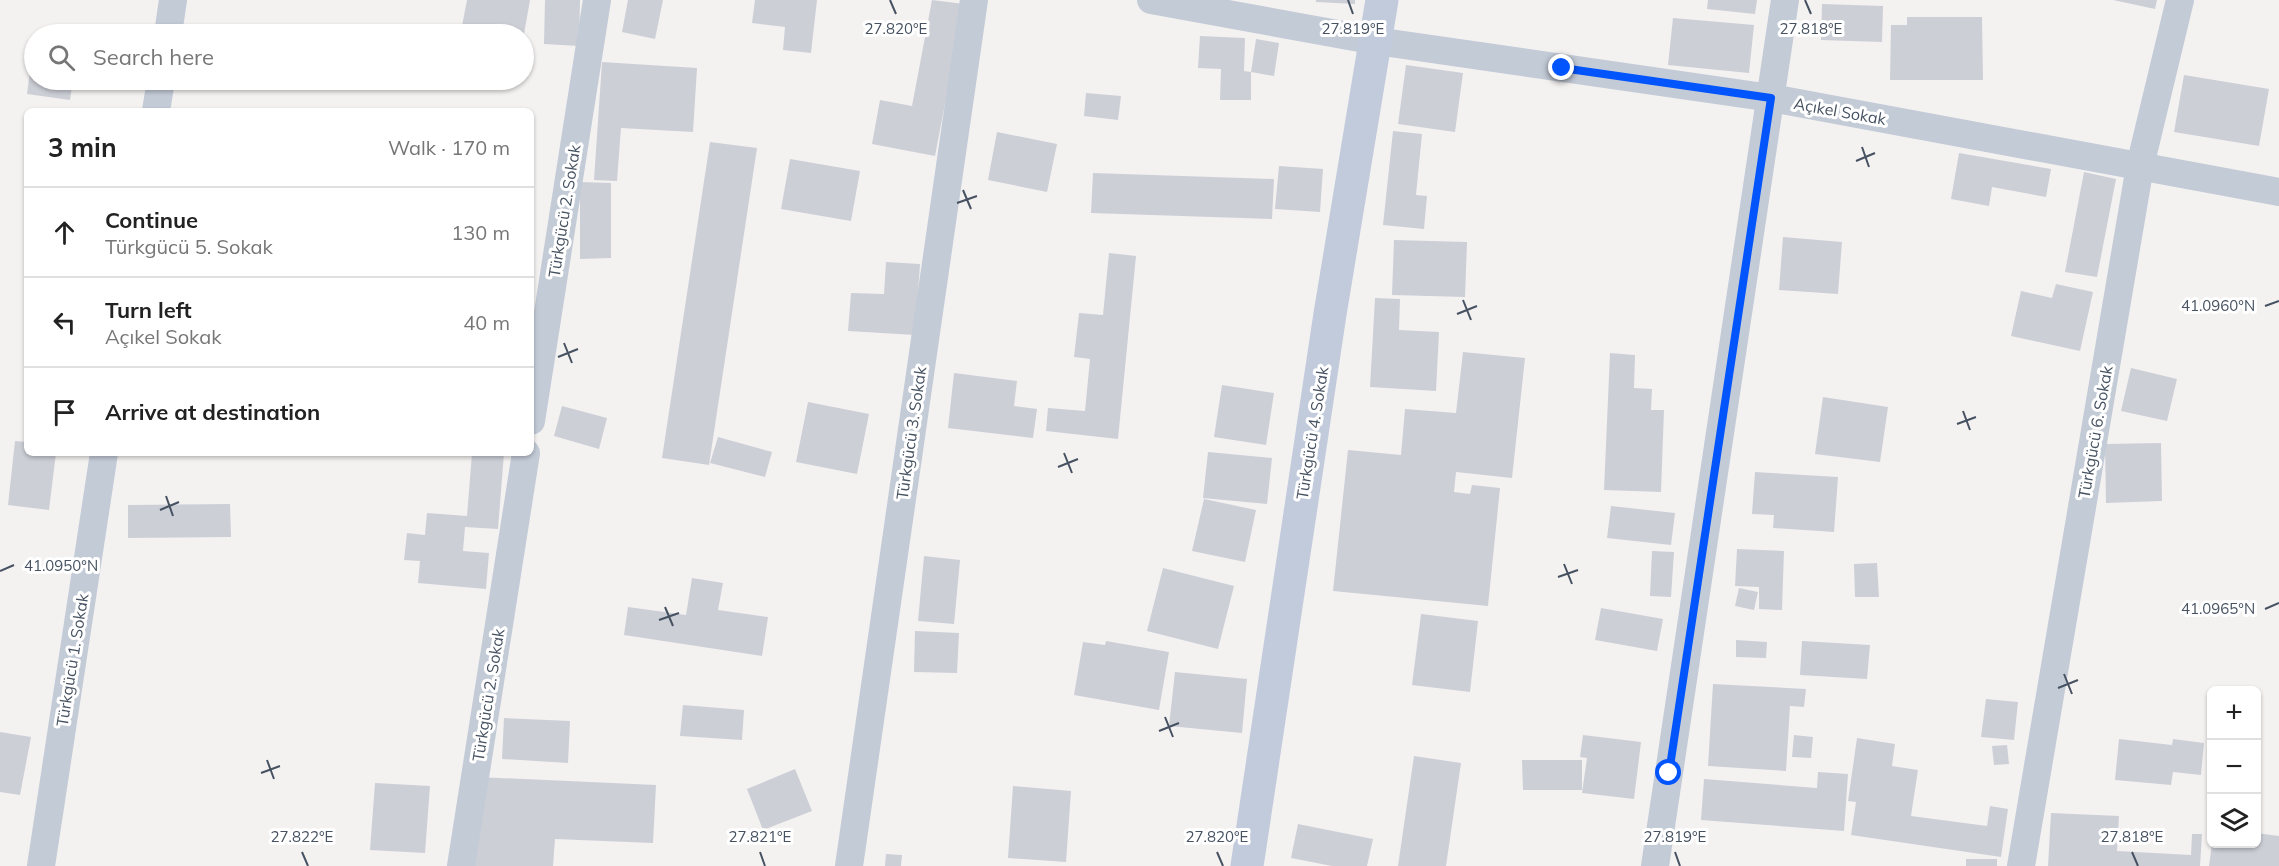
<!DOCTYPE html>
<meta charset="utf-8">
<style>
body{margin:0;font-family:Mulish,sans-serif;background:#f6f6f6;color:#222}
.controls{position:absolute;right:18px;bottom:18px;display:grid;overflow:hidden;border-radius:9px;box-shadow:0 2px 4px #0004}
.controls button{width:54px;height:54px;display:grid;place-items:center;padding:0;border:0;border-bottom:2px solid #e0e0e0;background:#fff;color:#222;font:30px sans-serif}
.stop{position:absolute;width:18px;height:18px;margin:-14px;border:4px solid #0254fc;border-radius:50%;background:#fff}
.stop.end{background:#0254fc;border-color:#fff;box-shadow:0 2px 6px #0008}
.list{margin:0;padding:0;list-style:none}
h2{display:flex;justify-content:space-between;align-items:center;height:78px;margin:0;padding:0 24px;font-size:26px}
h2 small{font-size:20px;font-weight:400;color:#767676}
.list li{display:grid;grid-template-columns:39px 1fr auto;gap:18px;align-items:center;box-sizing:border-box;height:90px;padding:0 24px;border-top:2px solid #e0e0e0}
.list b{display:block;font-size:22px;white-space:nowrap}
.list p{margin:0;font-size:20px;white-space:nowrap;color:#767676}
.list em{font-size:20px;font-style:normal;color:#767676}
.icon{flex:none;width:33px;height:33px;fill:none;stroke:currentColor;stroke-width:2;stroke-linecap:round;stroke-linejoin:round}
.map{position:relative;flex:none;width:2279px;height:866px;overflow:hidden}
.search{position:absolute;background:#fff;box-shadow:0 2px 4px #0004;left:24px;top:24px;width:510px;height:66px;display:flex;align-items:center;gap:15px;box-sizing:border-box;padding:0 21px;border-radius:33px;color:#767676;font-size:22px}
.panel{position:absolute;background:#fff;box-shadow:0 2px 4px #0004;left:24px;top:108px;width:510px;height:348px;border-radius:9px}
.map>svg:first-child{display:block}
</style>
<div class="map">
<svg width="2279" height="866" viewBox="0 0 2279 866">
<rect width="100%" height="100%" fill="#f4f1f1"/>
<!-- building -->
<g fill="#cdcfd7">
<polygon points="467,0 530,0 524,34 505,34 462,26"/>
<polygon points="545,0 580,0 579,46 544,44"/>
<polygon points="628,0 663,0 655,39 622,32"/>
<polygon points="755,0 817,0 811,53 783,50 785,27 752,23"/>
<polygon points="932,0 964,4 935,156 872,144 880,100 912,106"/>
<polygon points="1316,0 1355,0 1355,4 1316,2"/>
<polygon points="1708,0 1757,0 1755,14 1707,9"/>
<polygon points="2113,0 2157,0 2155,9"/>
<polygon points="1822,4 1883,6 1882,42 1821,40"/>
<polygon points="1907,17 1982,17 1983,80 1890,80 1891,25 1907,25"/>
<polygon points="1673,18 1754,25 1749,73 1668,65"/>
<polygon points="1200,36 1245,38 1244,71 1251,72 1256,39 1279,43 1274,76 1251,72 1251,100 1220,100 1221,69 1198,68"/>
<polygon points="33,47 34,80 73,80 70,100 27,94"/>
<polygon points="602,62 697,68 693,132 621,128 617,181 594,180"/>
<polygon points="1406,65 1463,73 1455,132 1398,124"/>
<polygon points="2184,75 2269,89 2259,146 2174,132"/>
<polygon points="1086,93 1121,96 1118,120 1084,116"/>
<polygon points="1393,131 1422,134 1416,195 1427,196 1424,229 1383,225"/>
<polygon points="997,132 1057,144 1047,192 988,180"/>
<polygon points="710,142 757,148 709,465 662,458"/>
<polygon points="1959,153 2051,169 2046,197 1992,187 1989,206 1951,199"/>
<polygon points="790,159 860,171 851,221 781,209"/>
<polygon points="1279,166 1323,169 1320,212 1275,209"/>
<polygon points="2084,172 2116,179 2097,277 2065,272"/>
<polygon points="1093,173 1274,179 1272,219 1091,213"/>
<polygon points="580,182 611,183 611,258 580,259"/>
<polygon points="1783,237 1842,242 1838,294 1779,290"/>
<polygon points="1394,240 1467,242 1465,297 1392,295"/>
<polygon points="1109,253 1136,256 1118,439 1046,431 1048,408 1085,411 1090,359 1074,357 1079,313 1103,315"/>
<polygon points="886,262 920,264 915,335 848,331 851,293 884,294"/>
<polygon points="2056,284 2093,292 2080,351 2011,336 2021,291 2052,298"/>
<polygon points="1375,298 1400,299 1399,330 1439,332 1436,391 1370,387"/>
<polygon points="1463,352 1525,358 1512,478 1456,472 1454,492 1470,494 1472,485 1500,488 1488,606 1333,591 1348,450 1401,455 1405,409 1456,413"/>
<polygon points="1610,353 1635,355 1634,388 1652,389 1651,410 1664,410 1661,492 1604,490"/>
<polygon points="2131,368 2177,379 2167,421 2121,411"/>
<polygon points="954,373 1017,381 1014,406 1037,409 1033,438 948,428"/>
<polygon points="1222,385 1274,393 1266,445 1214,437"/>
<polygon points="1823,397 1888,407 1880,462 1815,454"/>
<polygon points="808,402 869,414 857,474 796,462"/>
<polygon points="562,406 607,418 599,449 554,436"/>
<polygon points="718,437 772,452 765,477 710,463"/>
<polygon points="15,441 27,442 27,453 56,453 49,510 8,505"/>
<polygon points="2161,443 2162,501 2106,503 2105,444"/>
<polygon points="1208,452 1272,458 1267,504 1203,498"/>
<polygon points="472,453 504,453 498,529 465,527 463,551 489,553 486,589 418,583 420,561 404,560 407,533 425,535 427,513 467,516"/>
<polygon points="1755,472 1838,477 1834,532 1773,528 1774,515 1752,514"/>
<polygon points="1204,499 1256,510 1245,562 1192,551"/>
<polygon points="230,504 231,537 128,538 128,505"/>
<polygon points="1611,506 1675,513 1671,545 1607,538"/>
<polygon points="1737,549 1784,551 1782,610 1759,609 1759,587 1735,586"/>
<polygon points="1652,551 1674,552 1671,597 1650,596"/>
<polygon points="924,556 960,560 954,624 918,621"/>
<polygon points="1877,563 1879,597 1855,597 1854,564"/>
<polygon points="1163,568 1234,586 1218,649 1147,631"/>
<polygon points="692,578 723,583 718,610 768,617 762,656 624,635 628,607 686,615"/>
<polygon points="1739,588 1758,592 1754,610 1735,606"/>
<polygon points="1601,608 1663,619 1657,651 1595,640"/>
<polygon points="1421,614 1478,621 1470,692 1412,685"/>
<polygon points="915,631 959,633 957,673 914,672"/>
<polygon points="1736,640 1767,642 1766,658 1736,657"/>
<polygon points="1106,641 1169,652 1159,710 1074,695 1083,642 1105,645"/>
<polygon points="1802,641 1870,645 1867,679 1800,675"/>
<polygon points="1175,672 1247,679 1242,733 1169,726"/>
<polygon points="1713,684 1806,689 1804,707 1790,706 1786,771 1708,766"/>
<polygon points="1986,699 2018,702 2014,740 1981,737"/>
<polygon points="683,705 744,710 742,740 680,736"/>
<polygon points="504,718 570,721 568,763 502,759"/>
<polygon points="0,732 31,737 20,795 0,792"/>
<polygon points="1583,735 1641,742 1634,799 1582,793 1587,758 1580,757"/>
<polygon points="1794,735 1813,737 1811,758 1792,757"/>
<polygon points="1857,738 1895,744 1892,766 1918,770 1911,816 1987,826 1990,806 2008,809 2001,857 1851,835 1856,802 1848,801"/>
<polygon points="2119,739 2172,745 2173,739 2204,743 2201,775 2173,772 2171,785 2115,780"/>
<polygon points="2007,745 2009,764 1994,765 1992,746"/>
<polygon points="1414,756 1461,763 1446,866 1398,866"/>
<polygon points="1522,760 1582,760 1582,790 1523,790"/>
<polygon points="795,769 812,811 763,830 747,789"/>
<polygon points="1818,772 1848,774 1844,831 1701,820 1704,779 1817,788"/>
<polygon points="478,777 656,785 653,843 555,839 553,866 474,866"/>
<polygon points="375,783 430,786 425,853 370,850"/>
<polygon points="1013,786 1071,791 1066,862 1008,858"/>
<polygon points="2051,813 2119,816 2117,851 2191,855 2192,834 2202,834 2200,866 2048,866"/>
<polygon points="1298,824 1373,839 1367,866 1332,866 1291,858"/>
<polygon points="2256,833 2279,836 2279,866 2209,866 2212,844 2256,844"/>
<polygon points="886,854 902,855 901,866 885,866"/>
<rect x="1966" y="859" width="31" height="7"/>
</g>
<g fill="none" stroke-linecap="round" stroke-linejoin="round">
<!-- minor -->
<g stroke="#c3cbd7" stroke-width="28">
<polyline points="1151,0 1376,41 1771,98 2279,192"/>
<polyline points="168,34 173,0"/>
<polyline points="156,111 161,80"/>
<polyline points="531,421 597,0"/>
<polyline points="41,866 104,453"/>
<polyline points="461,866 526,453"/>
<polyline points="849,866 974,0"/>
<polyline points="1655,866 1785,0"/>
<polyline points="2021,866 2140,166 2180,0"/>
</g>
<!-- secondary -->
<polyline stroke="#c2cbdc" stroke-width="33" points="1247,866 1330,314 1382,0"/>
</g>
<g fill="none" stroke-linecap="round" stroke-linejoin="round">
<!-- route -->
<polyline stroke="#0254fc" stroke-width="8" points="1562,68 1771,98 1669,773"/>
</g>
<!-- ticks -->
<path fill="none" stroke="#465261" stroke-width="2" d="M890,0L896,14M1348,0L1353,14M1805,0L1811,14M1862,147L1869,167M1856,161L1875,153M963,190L971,209M957,203L977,196M1463,300L1471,320M2265,306L2279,301M1457,314L1477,306M564,343L572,363M558,357L578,349M1963,411L1970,430M1957,424L1976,417M1064,453L1072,473M1058,467L1078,459M166,496L173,516M160,510L179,502M1564,564L1572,584M0,571L14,565M1558,577L1578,570M665,607L673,626M2265,609L2279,603M659,620L679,613M2064,674L2072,694M2058,688L2078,680M1165,717L1173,737M1159,731L1179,723M267,760L274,779M261,773L280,766M302,852L308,866M760,852L765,866M1217,852L1223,866M1675,852L1680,866M2132,852L2138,866"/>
<g text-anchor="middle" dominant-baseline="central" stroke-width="6" stroke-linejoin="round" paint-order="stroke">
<!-- street labels -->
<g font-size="16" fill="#465261" stroke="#fff">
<text transform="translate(1840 111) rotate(10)">Açıkel Sokak</text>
<text transform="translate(564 211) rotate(-81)">Türkgücü 2. Sokak</text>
<text transform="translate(2095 432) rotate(-80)">Türkgücü 6. Sokak</text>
<text transform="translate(911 433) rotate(-82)">Türkgücü 3. Sokak</text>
<text transform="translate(1312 433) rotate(-81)">Türkgücü 4. Sokak</text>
<text transform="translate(72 660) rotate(-81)">Türkgücü 1. Sokak</text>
<text transform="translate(488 695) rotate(-81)">Türkgücü 2. Sokak</text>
</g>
</g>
<g font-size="15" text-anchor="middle" fill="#465261" stroke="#fff" stroke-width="6" stroke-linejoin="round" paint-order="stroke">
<text x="896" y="34">27.820°E</text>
<text x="1353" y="34">27.819°E</text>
<text x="1811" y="34">27.818°E</text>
<text x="2218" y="311">41.0960°N</text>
<text x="61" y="571">41.0950°N</text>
<text x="2218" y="614">41.0965°N</text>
<text x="302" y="842">27.822°E</text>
<text x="760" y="842">27.821°E</text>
<text x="1217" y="842">27.820°E</text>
<text x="1675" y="842">27.819°E</text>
<text x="2132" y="842">27.818°E</text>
</g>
</svg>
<div class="controls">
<button>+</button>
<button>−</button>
<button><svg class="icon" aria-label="layers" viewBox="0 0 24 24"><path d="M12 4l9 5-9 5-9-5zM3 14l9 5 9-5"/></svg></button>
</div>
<div class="stop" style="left:1669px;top:773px"></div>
<div class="stop end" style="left:1562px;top:68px"></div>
<div class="search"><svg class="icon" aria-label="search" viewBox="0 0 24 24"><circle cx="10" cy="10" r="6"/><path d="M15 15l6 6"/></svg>Search here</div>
<section class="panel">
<h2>3 min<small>Walk · 170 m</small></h2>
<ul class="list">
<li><svg class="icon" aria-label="ahead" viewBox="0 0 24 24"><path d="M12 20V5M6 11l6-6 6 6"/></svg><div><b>Continue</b><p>Türkgücü 5. Sokak</p></div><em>130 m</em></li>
<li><svg class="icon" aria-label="left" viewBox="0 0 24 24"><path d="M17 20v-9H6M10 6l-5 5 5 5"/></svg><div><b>Turn left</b><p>Açıkel Sokak</p></div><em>40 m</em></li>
<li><svg class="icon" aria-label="arrive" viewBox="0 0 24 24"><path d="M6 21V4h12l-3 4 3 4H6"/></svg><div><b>Arrive at destination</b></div></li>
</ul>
</section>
</div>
